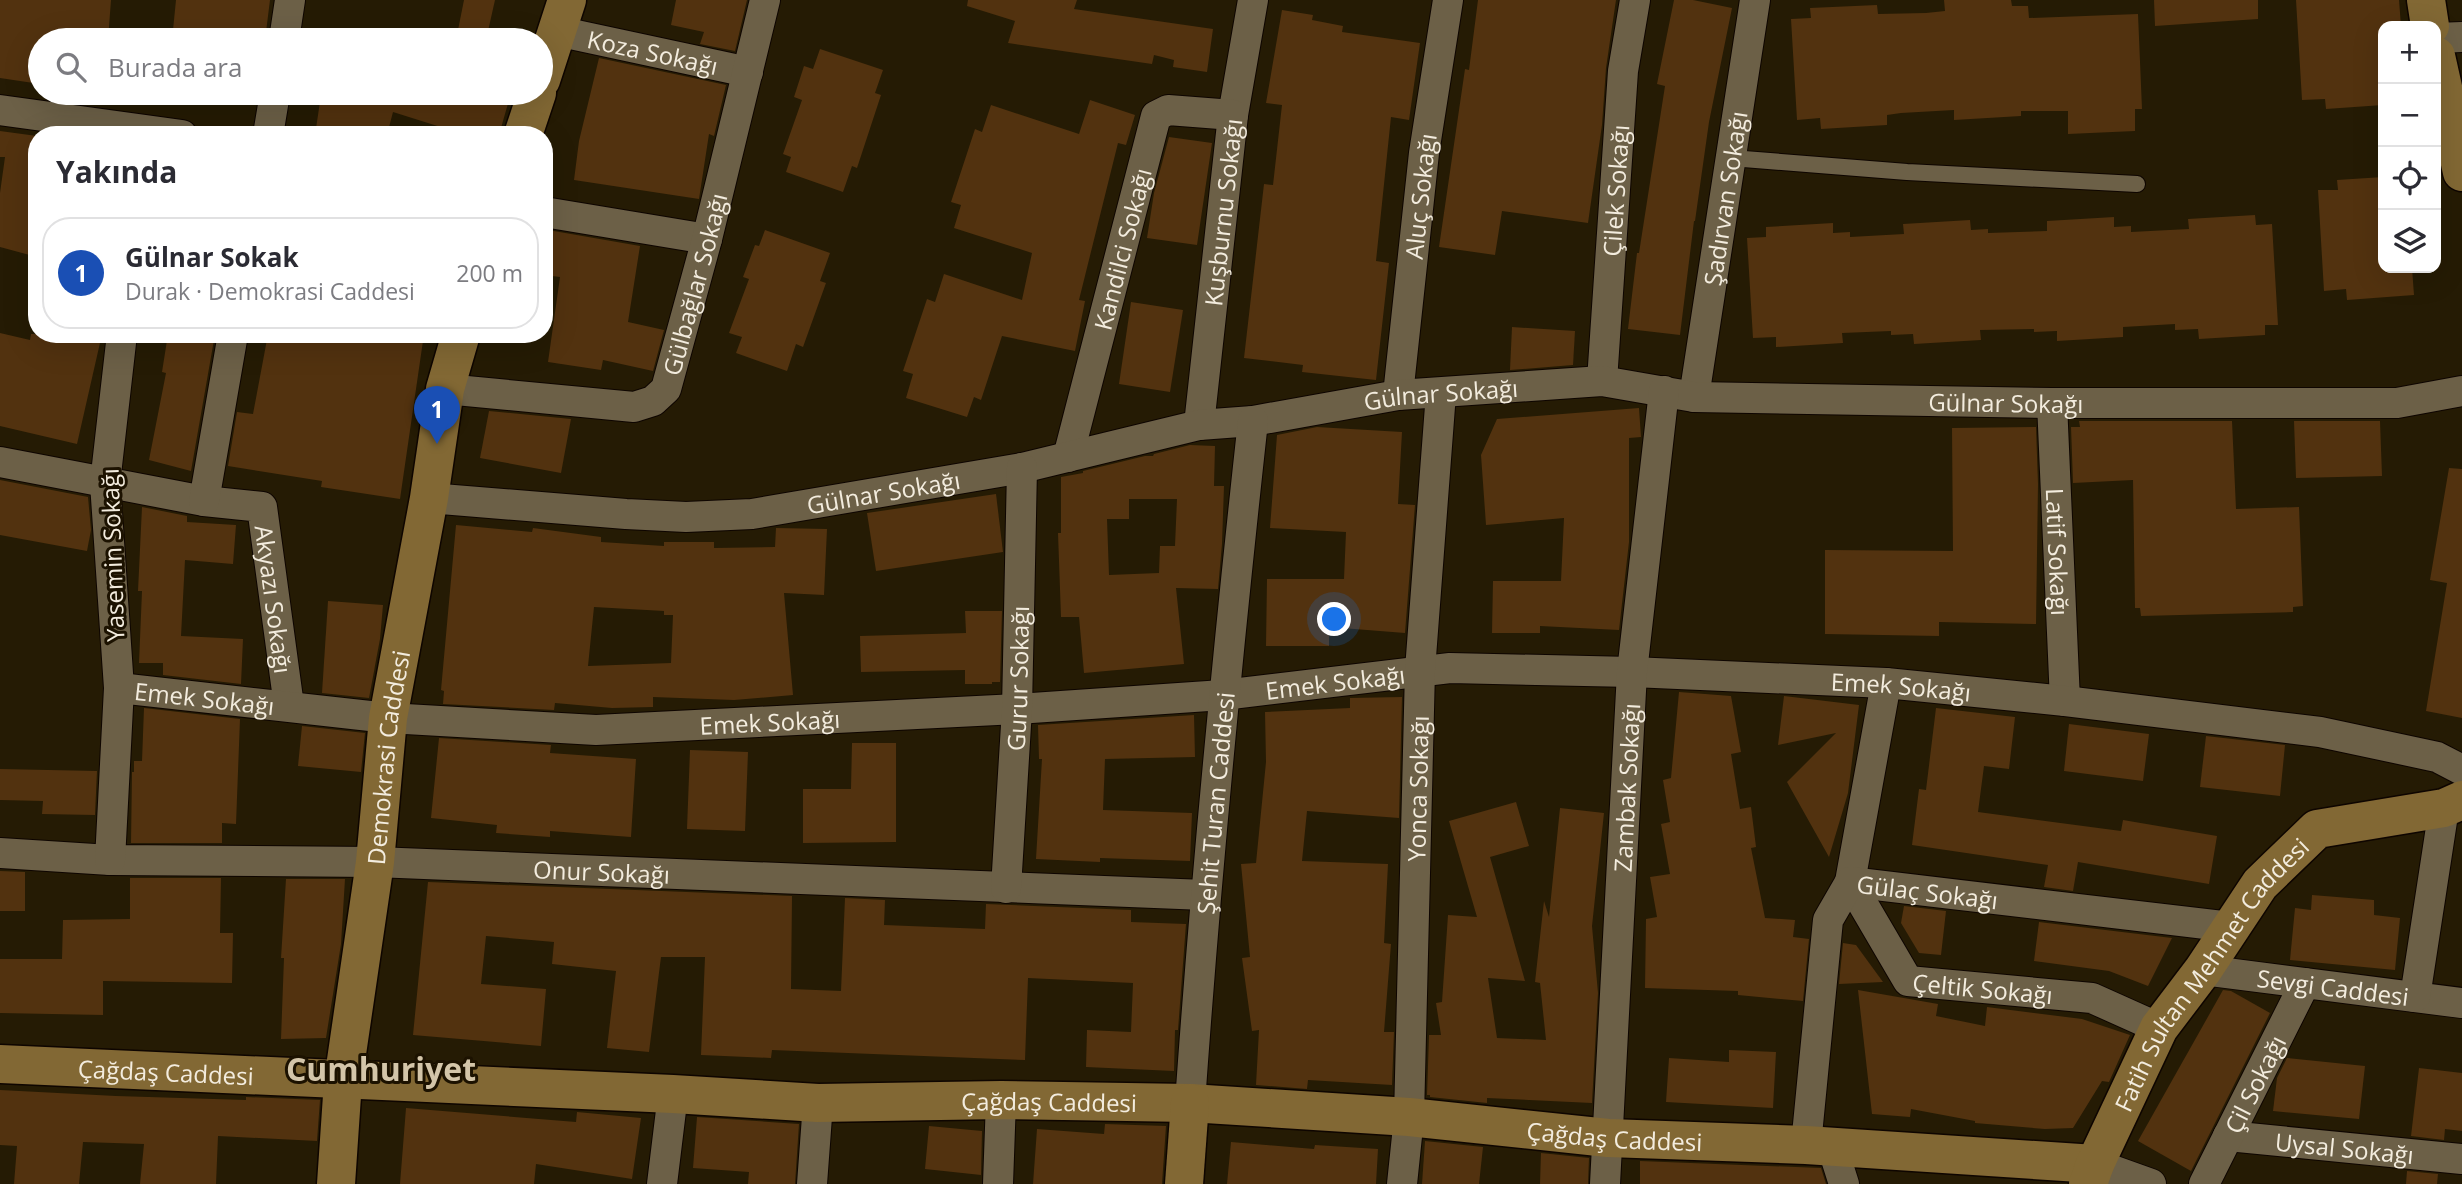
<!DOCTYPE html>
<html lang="tr">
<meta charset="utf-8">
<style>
body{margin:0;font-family:"Open Sans",sans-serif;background:#f2f2f3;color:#2b2b33}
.controls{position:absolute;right:21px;top:21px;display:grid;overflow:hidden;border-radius:14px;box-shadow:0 7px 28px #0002}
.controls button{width:63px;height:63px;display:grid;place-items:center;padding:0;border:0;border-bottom:2px solid #e1e1e2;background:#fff;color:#2b2b33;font:35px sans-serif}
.you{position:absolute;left:1335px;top:620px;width:24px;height:24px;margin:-18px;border:5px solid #fff;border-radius:50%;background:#1a73e8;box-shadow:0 0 0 10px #1a73e833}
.badge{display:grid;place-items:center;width:46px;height:46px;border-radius:50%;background:#716288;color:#fff;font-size:23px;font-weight:700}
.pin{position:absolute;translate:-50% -58px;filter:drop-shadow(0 2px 4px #0008)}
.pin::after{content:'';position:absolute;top:37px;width:24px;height:21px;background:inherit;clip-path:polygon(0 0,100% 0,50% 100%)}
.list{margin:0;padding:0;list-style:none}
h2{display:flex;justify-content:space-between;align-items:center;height:91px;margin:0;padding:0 28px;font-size:30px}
h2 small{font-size:23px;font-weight:400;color:#7c7c81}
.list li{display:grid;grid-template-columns:46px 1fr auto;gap:21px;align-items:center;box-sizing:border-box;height:112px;margin:0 14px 14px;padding:0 14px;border:2px solid #e1e1e2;border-radius:28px}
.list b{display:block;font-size:26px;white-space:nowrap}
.list p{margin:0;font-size:23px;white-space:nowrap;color:#7c7c81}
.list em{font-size:23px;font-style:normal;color:#7c7c81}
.icon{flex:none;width:38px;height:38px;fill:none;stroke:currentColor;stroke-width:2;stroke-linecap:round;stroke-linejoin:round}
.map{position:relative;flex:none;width:2462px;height:1184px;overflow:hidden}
.search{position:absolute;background:#fff;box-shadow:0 7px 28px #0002;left:28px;top:28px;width:525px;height:77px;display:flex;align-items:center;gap:18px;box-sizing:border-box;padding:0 24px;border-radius:38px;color:#7c7c81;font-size:26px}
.panel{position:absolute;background:#fff;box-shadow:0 7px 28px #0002;left:28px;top:126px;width:525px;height:217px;border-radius:28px}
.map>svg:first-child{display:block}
</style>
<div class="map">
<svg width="2462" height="1184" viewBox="0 0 2462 1184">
<rect width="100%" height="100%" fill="#251b04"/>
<!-- building -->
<g fill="#52320f" fill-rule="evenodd">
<polygon points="0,0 111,0 108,40 40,40 40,84 0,78"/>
<polygon points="176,0 270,0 265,40 172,40"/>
<polygon points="464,0 495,0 486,40 456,40"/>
<polygon points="676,0 747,0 735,51 700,44 704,32 671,25"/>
<polygon points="968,0 1077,0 1074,9 1213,29 1207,72 1173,67 1174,60 1154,55 1152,64 1008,43 1015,21 967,6"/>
<polygon points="1478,0 1616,0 1606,68 1602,125 1588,223 1502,211 1495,255 1439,247 1465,69 1469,70"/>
<polygon points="1674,0 1693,0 1732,8 1709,122 1695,221 1694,221 1680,335 1628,329 1637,253 1639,253 1665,86 1657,84"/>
<polygon points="1944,0 2011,0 2012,6 2028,6 2029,18 2138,14 2142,109 2135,109 2135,131 2068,134 2068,111 2021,111 2021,116 1954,120 1954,110 1901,113 1887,115 1887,125 1821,129 1820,118 1797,120 1791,19 1811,18 1810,8 1877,5 1878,14 1926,13 1945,11"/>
<polygon points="2154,0 2258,0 2258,19 2155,26"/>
<polygon points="2296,0 2399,0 2401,26 2383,26 2383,105 2326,109 2325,99 2302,100"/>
<polygon points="1282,10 1313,15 1312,20 1343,26 1342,32 1420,43 1409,120 1391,117 1376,261 1389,263 1376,380 1302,372 1303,365 1244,358 1264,184 1273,185 1282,105 1266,103"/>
<polygon points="820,49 883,70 875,93 881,95 857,168 852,166 843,192 786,172 791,157 783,154 802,100 794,97 804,66 813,69"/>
<polygon points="599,58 726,85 714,136 709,134 699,199 574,180 579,141"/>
<polygon points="331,93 511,93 499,135 466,135 393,112 387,135 315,135 321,95 330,97"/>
<polygon points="1090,100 1135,115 1126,145 1118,143 1079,300 1085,301 1075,351 1002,336 981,400 974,397 967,417 906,398 913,374 903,371 927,299 935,302 944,274 1022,300 1032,253 954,228 961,205 951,202 975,129 982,132 991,105 1079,134"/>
<polygon points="0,131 37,136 37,257 0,247 0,193 5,157 0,157"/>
<polygon points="1169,137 1212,143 1197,245 1147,238 1154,193"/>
<polygon points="2383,177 2383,268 2412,268 2414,295 2347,300 2346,289 2324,291 2318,190 2338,190 2337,180"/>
<polygon points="2255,215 2256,225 2272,224 2278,325 2265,325 2265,335 2199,339 2198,329 2175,330 2175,324 2123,327 2123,337 2057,341 2057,331 2034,332 2034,329 1980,330 1981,340 1914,344 1913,334 1891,335 1891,331 1842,333 1843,343 1776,347 1776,337 1753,338 1747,238 1766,237 1766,227 1833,223 1833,233 1850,232 1850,237 1904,234 1903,224 1970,220 1971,230 1988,229 1988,233 2047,231 2047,221 2114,217 2114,227 2131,226 2131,232 2189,229 2188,219"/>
<polygon points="548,230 640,246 628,322 664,330 653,371 603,360 601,370 548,362 560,277 544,275"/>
<polygon points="765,230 830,253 820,281 826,283 803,347 796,344 787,371 736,353 742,337 729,333 749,279 743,277 755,245 759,246"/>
<polygon points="1131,302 1183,310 1170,392 1119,384"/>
<polygon points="1512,327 1575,331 1573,365 1510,370"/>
<polygon points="0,333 30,340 31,334 102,334 77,444 0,426"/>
<polygon points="168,334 215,334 191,471 149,460 166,373 162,372"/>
<polygon points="268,334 424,334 400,499 321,487 322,481 228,466 237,412 253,414"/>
<polygon points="1639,408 1641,437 1629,438 1629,542 1619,630 1540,626 1540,633 1492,633 1493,581 1561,581 1564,518 1486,525 1481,455 1497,419"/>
<polygon points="489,411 571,419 561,473 480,458"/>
<polygon points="2079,421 2232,421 2236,509 2299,507 2303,606 2293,607 2293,612 2141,616 2140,608 2135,608 2133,480 2073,483 2071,427 2080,427"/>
<polygon points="2294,421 2380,421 2382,476 2296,478"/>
<polygon points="1317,427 1402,432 1398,504 1415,505 1405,633 1329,627 1329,646 1266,646 1267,579 1344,579 1346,532 1270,528 1277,435"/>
<polygon points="2036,427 2038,484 2036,624 1939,622 1939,636 1825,634 1825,550 1953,551 1952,428"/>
<path d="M1190,445L1215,446L1214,486H1224L1222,544L1218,589L1176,588L1184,664L1084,673L1079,617H1061L1058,533H1061V477L1083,473V471L1145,456H1153L1154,454ZM1129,499H1177L1175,546H1160L1159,573L1109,575L1107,519H1129Z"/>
<polygon points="2449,468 2462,469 2462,718 2426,711 2447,583 2430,580"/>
<polygon points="0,480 88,497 91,530 87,551 0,535"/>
<polygon points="996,494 1003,552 876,571 867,513"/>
<polygon points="142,507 187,516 187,522 236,525 233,564 185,560 181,636 243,639 241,684 163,675 163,663 139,663 142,591 138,591"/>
<path d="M456,525L532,532L533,528L601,537V542L664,546V542H714V548L775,547L776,528L827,529L824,595L784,593L793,695L734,700L653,697V707L612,708L555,703L554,710L443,704L444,691L441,690ZM594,607L664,611V615H673L671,663L588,666Z"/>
<polygon points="328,601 383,605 380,639 369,698 322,693"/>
<polygon points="965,611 1002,611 1000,682 992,682 992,684 965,684 965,670 861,672 860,636 966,633"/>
<polygon points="1679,692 1731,696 1741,752 1731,754 1740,809 1751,807 1756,847 1751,848 1765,918 1795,920 1793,937 1809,939 1803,1001 1738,995 1738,991 1645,988 1646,919 1657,917 1650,877 1670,874 1661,824 1670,822 1663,780 1671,778"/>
<polygon points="1784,696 1859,705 1848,793 1829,857 1787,782 1836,733 1778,745"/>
<polygon points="1402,697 1399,818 1307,811 1302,861 1388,864 1384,943 1391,944 1384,1032 1394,1032 1392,1085 1308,1080 1307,1089 1256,1085 1259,1030 1252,1031 1242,958 1250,957 1241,864 1256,863 1266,762 1265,712 1350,708 1350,698"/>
<polygon points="144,708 240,719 236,824 222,823 222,843 131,843 132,772 134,772 134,761 142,761"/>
<polygon points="1936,708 2015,717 2009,769 1984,766 1978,812 2121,831 2123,820 2217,836 2209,884 2078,862 2073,891 2044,887 2048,865 1912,845 1919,789 1926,790"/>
<polygon points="1194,715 1195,757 1105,759 1103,810 1192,813 1190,861 1100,858 1100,862 1036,859 1042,759 1039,759 1038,725"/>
<polygon points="2069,724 2149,734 2143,781 2064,771"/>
<polygon points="302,726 365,733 361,772 298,766"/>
<polygon points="2206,736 2285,745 2280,796 2200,787"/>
<polygon points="439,738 551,745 550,753 636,759 631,837 550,831 550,837 496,833 497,825 431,818"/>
<polygon points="852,743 896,743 896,842 803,843 803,789 851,789"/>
<polygon points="690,750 748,752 745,831 687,829"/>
<polygon points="0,769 97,771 95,815 42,814 43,801 0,800"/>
<polygon points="1516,802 1529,846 1490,857 1525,981 1488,978 1497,1038 1546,1040 1540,983 1535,982 1544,901 1549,917 1560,808 1604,813 1592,926 1598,993 1592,1103 1487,1098 1487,1103 1430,1097 1430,1095 1427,1095 1429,1035 1441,1035 1436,1003 1442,1002 1448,915 1477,917 1449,821"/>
<polygon points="0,871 25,872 25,911 0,911"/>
<polygon points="130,878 221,878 220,933 233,933 232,983 103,981 103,1015 0,1013 0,959 62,959 63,920 130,919"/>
<polygon points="286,879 345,879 341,944 326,1038 281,1039 284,958 281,958"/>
<polygon points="428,882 792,896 791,989 841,991 845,898 885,900 884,925 985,929 986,904 1131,910 1131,922 1186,924 1178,1030 1175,1030 1174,1071 1086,1067 1087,1030 1131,1032 1133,983 1028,978 1025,1060 772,1050 771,1058 701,1055 705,957 661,957 649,1052 607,1048 616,971 552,964 554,942 486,936 481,984 546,989 541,1046 413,1035"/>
<polygon points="2312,895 2374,900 2374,915 2400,918 2395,970 2290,960 2295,908 2311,910"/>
<polygon points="1904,906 1946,911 1941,955 1919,953 1901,923"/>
<polygon points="2039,922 2172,938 2148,986 2109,971 2034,961"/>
<polygon points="1843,943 1856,945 1883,982 1839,984"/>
<polygon points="1858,990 1938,1004 1936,1016 1985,1026 1987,1007 2082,1019 2130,1035 2109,1082 2102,1081 2073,1128 2045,1129 1975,1123 1975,1121 1911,1109 1910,1117 1872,1114"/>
<polygon points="2223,990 2231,991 2270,1013 2191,1171 2138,1141"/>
<polygon points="1729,1050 1776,1052 1773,1108 1666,1102 1669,1058 1729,1062"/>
<polygon points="2287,1058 2365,1066 2359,1119 2273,1111 2277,1078"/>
<polygon points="2419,1068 2462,1073 2462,1131 2445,1129 2444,1140 2411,1136"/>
<polygon points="0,1090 116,1096 246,1100 246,1097 320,1100 317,1141 218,1136 216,1184 140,1184 144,1144 83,1142 79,1184 14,1184 17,1146 0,1145"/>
<polygon points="406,1108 576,1122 577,1112 641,1118 632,1179 536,1164 534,1184 400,1184"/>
<polygon points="697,1117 799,1124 795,1184 748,1184 749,1172 693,1168"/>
<polygon points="1105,1124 1166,1126 1162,1184 1033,1184 1037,1129 1104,1134"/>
<polygon points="929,1126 982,1131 981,1175 925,1169"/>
<polygon points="1425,1141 1483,1147 1479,1184 1422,1184"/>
<polygon points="1231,1142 1314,1149 1315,1145 1378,1149 1376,1184 1227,1184"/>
<polygon points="1541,1153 1589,1158 1588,1184 1540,1184"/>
<polygon points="1640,1161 1821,1168 1826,1184 1640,1184"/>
<polygon points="2407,1171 2438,1174 2437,1184 2406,1184"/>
</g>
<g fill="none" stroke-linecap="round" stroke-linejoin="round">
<!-- lane casing -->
<g stroke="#0e0500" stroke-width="18">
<polyline id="lane" points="1731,158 1907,172 2137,184"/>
</g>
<!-- street casing -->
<g stroke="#0e0500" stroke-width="32">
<g id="street">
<path id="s1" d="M557,31L748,72"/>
<polyline points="2436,38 2462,37"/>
<polyline points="284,40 290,0"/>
<polyline points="0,110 182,135"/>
<polyline points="268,135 275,93"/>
<polyline points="544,212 707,239"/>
<path id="s2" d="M1602,381L1623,71L1635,0"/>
<path id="s3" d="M445,389L634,407L653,401L666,389L707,239L765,0"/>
<path id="s4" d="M1398,395L1424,153L1448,0"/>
<path id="s5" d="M1694,397L1755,0"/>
<path id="s6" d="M2052,403L2065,701"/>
<path id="s7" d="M1199,425L1233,115L1253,0"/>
<path id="s8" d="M1068,457L1156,116L1168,110L1233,115"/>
<path id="s9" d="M0,462L204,501L262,507L289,706"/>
<path id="s10" d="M429,498L626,514L686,517L752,514L1022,468L1199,425L1253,421L1398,395L1602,381L1694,397L2052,403H2397L2462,391"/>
<polyline points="204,501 233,334"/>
<path id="s11" d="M1886,683L1850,882L1908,981L2092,998L2159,1028"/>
<path id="s12" d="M119,688L388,718L596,730L1017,709L1223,695L1450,668L1632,672L1886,683L2065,701L2320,732L2437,757L2462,770"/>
<path id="s13" d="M0,853L110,860L375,862L1205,895"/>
<polyline points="110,860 119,688 105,483 122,334"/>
<path id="s14" d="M1006,888L1017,709L1022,468"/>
<path id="s15" d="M2203,970L2462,1003"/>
<polyline points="2415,997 2444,808"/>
<path id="s16" d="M1190,1103C1206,875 1228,648 1253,421"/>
<path id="s17" d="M2228,1136L2462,1159"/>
<path id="s18" d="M1806,1145L1828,920L1850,882L2231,927"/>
<polyline points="1832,1146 1844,1184"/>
<polyline points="2095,1164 2151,1184"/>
<polyline points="662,1184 673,1094"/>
<polyline points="812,1184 818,1103"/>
<polyline points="998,1184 1001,1100"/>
<path id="s19" d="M1402,1184L1409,1117L1420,670L1441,393"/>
<path id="s20" d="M1605,1184L1632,672L1664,391"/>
<path id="s21" d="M2204,1184L2305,983"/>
</g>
</g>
<!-- secondary casing -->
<g stroke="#0e0500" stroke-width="41">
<g id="secondary">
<polyline points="2426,0 2430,26"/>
<polyline points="2436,56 2462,172"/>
<polyline points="541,80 567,0"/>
<polyline points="523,135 537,93"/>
<path id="s22" d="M0,1064L673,1094L818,1103L1001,1100L1190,1103L1409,1117L1608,1138L1806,1145L2095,1164"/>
<path id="s23" d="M336,1184L343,1081L375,862L388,718L429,498L445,389L461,334"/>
<polyline points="1184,1184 1190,1103"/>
<path id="s24" d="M2088,1184L2095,1164L2159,1028L2203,970L2260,884L2317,829L2444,808L2462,800"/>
</g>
</g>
<!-- lane -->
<use href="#lane" stroke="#6c6047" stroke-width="16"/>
<!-- street -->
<use href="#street" stroke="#6c6047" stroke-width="30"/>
<!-- secondary -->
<use href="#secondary" stroke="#826834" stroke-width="38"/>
</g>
<g text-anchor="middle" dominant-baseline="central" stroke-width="6" stroke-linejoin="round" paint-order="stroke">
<!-- street labels -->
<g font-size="24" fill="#f3ecde" stroke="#1c1200">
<text stroke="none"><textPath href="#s1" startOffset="98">Koza Sokağı</textPath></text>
<text stroke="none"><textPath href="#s2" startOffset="191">Çilek Sokağı</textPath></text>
<text stroke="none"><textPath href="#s4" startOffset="200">Aluç Sokağı</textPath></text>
<text stroke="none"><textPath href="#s5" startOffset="201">Şadırvan Sokağı</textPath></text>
<text stroke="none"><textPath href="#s7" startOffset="214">Kuşburnu Sokağı</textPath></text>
<text stroke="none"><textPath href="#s8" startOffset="215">Kandilci Sokağı</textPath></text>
<text stroke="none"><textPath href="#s3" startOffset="336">Gülbağlar Sokağı</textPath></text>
<text stroke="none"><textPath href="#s10" startOffset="1024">Gülnar Sokağı</textPath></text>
<text stroke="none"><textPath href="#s10" startOffset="1591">Gülnar Sokağı</textPath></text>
<text stroke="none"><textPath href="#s10" startOffset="457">Gülnar Sokağı</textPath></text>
<text stroke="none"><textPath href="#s6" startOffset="149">Latif Sokağı</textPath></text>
<text transform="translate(112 555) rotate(-92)">Yasemin Sokağı</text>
<text stroke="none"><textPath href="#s9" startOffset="359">Akyazı Sokağı</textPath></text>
<text stroke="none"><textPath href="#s14" startOffset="210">Gurur Sokağı</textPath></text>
<text stroke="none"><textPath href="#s12" startOffset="1220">Emek Sokağı</textPath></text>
<text stroke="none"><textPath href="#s12" startOffset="1787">Emek Sokağı</textPath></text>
<text stroke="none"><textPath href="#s12" startOffset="86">Emek Sokağı</textPath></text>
<text stroke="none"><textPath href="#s12" startOffset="653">Emek Sokağı</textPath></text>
<text stroke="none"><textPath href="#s23" startOffset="430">Demokrasi Caddesi</textPath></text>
<text stroke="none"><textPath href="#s20" startOffset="397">Zambak Sokağı</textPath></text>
<text stroke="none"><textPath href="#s19" startOffset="396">Yonca Sokağı</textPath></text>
<text stroke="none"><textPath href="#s16" startOffset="301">Şehit Turan Caddesi</textPath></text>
<text stroke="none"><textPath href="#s13" startOffset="602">Onur Sokağı</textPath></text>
<text stroke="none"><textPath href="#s18" startOffset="348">Gülaç Sokağı</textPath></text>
<text stroke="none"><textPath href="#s24" startOffset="245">Fatih Sultan Mehmet Caddesi</textPath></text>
<text stroke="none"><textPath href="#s11" startOffset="392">Çeltik Sokağı</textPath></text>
<text stroke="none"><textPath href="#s15" startOffset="131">Sevgi Caddesi</textPath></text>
<text stroke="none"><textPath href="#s22" startOffset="166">Çağdaş Caddesi</textPath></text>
<text stroke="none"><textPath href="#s21" startOffset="112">Çil Sokağı</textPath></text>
<text stroke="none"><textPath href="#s22" startOffset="1050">Çağdaş Caddesi</textPath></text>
<text stroke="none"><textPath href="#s22" startOffset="1617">Çağdaş Caddesi</textPath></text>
<text stroke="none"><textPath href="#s17" startOffset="117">Uysal Sokağı</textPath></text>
</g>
<!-- district labels -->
<g font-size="32" font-weight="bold" fill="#d3c5a9" stroke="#1c1200">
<text x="381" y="1068">Cumhuriyet</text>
</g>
</g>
</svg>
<div class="controls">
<button>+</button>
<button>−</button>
<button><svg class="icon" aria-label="locate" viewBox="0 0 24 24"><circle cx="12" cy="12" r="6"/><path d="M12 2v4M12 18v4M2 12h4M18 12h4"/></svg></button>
<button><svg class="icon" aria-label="layers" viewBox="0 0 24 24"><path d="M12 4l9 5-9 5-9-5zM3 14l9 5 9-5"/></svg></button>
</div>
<div class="you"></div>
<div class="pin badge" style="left:437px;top:444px;background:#1a4fb4">1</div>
<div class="search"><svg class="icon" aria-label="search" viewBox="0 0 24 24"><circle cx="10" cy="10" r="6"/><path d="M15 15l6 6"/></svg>Burada ara</div>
<section class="panel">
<h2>Yakında<small></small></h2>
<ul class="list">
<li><span class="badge" style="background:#1a4fb4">1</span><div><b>Gülnar Sokak</b><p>Durak · Demokrasi Caddesi</p></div><em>200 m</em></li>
</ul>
</section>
</div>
